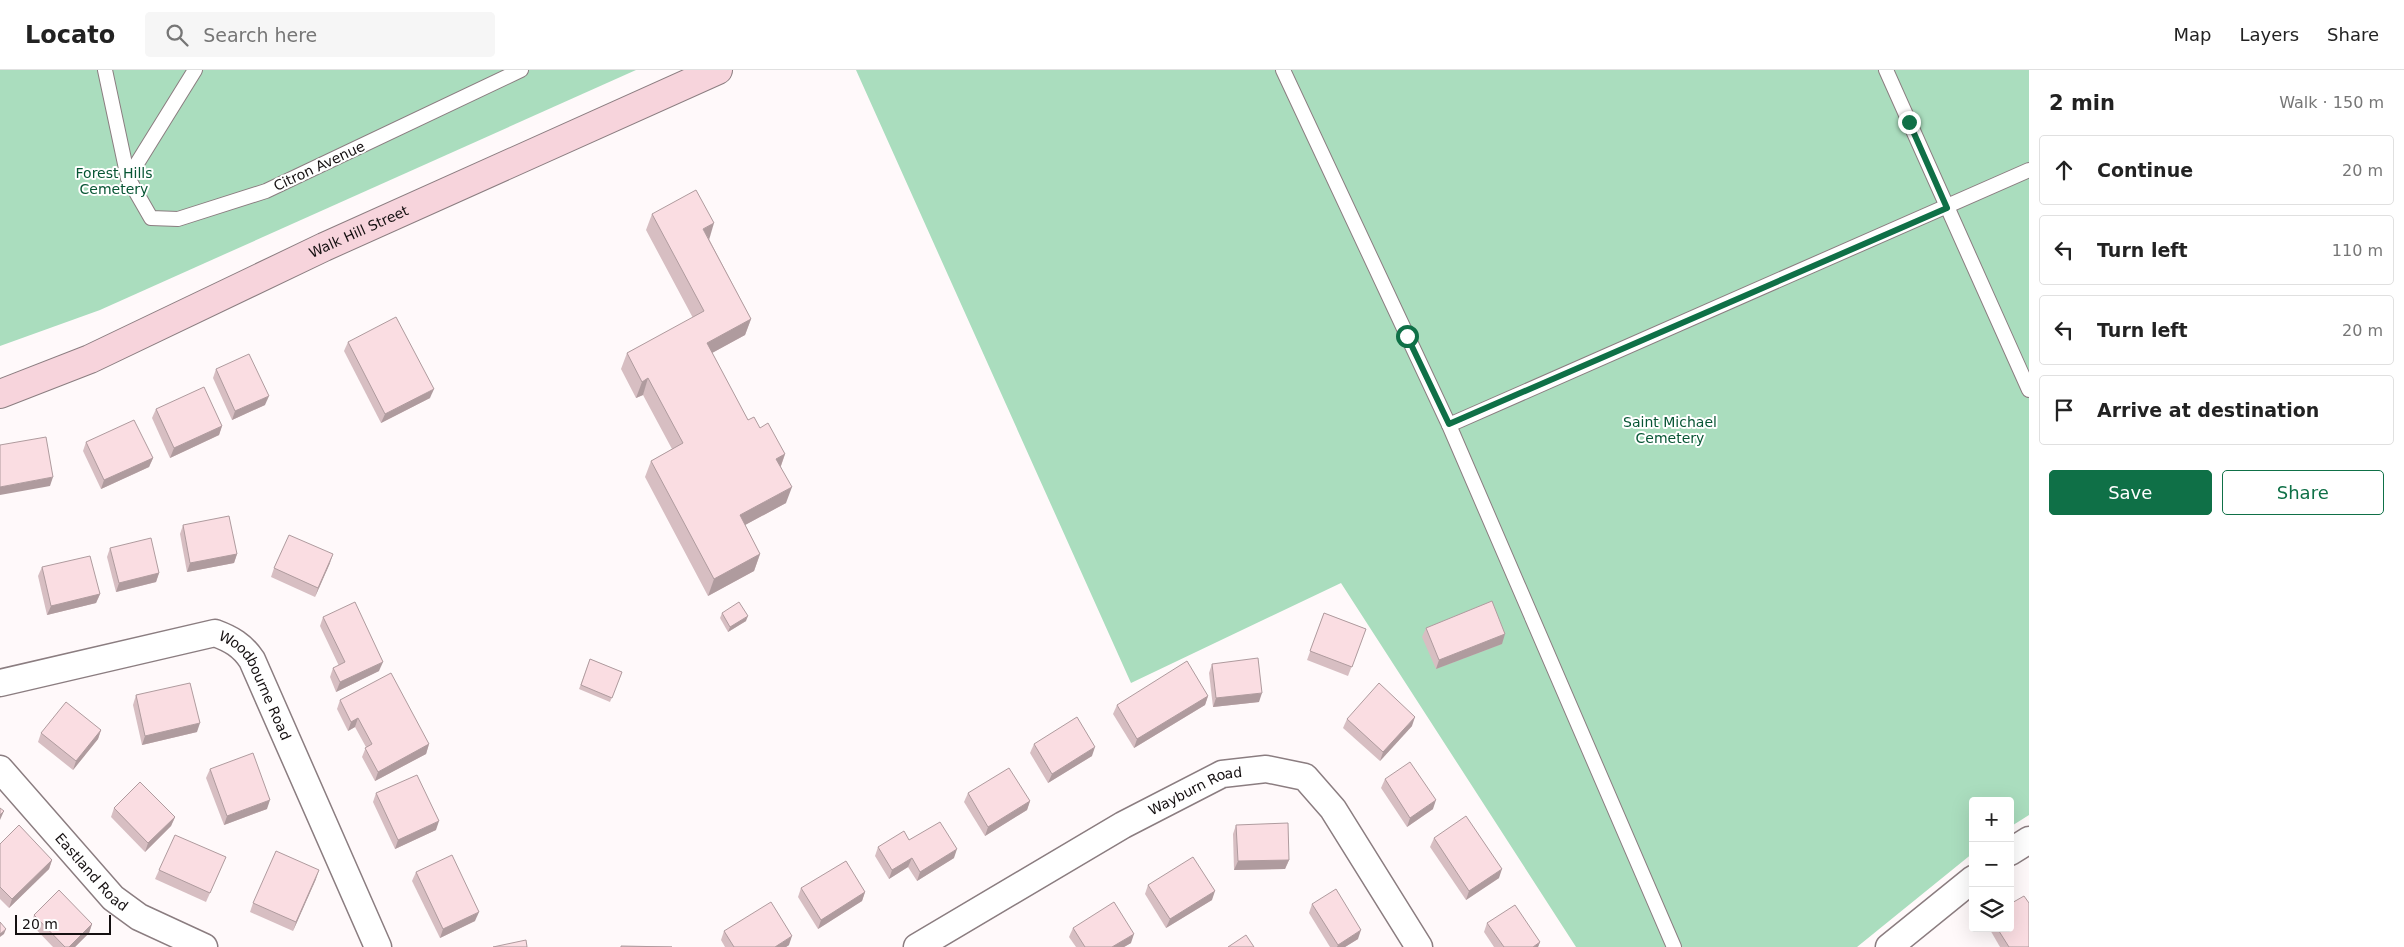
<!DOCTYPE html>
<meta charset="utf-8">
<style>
body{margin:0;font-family:"DejaVu Sans",sans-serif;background:#f6f6f6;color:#222}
.controls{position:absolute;right:15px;bottom:15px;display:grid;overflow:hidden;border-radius:5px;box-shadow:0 5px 20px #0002}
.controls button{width:45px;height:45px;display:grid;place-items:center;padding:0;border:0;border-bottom:1px solid #e0e0e0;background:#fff;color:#222;font:25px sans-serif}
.scale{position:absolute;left:15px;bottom:12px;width:96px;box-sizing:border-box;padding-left:5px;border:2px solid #151011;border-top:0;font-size:14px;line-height:18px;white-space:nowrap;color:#151011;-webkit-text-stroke:4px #fff;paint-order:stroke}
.stop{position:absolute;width:15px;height:15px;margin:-11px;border:4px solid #0f7047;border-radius:50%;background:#fff}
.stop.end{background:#0f7047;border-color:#fff;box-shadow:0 1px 5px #0008}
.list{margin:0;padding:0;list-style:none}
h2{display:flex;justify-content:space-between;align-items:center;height:65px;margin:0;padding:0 20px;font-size:21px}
h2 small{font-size:16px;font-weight:400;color:#767676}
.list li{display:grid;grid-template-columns:32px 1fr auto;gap:15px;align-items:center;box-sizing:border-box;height:70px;margin:0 10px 10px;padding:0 10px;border:1px solid #e0e0e0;border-radius:5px}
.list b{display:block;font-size:19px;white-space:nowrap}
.list em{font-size:16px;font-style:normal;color:#767676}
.actions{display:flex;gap:10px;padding:15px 20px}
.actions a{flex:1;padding:11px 0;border:1px solid #0f7047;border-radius:5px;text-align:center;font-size:18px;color:#0f7047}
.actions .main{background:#0f7047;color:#fff}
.icon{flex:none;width:28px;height:28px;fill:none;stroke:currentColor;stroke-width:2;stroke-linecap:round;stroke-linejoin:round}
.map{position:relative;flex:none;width:2029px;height:877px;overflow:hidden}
header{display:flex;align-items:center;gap:30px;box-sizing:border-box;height:70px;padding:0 25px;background:#fff;border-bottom:1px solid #e0e0e0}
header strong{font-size:24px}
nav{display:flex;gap:28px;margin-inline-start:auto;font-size:18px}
.search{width:350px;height:45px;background:#f6f6f6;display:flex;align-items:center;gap:12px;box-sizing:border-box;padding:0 18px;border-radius:5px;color:#767676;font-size:19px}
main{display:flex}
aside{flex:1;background:#fff}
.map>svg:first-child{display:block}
</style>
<header>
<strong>Locato</strong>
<div class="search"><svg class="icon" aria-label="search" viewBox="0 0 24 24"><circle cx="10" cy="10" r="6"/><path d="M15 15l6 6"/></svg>Search here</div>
<nav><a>Map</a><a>Layers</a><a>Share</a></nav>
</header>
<main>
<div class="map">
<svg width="2029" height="877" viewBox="0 0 2029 877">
<rect width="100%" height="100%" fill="#fff9fa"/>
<!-- green -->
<g fill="#aaddbe">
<polygon points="0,0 636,0 100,240 0,276"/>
<polygon points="856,0 2029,0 2029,745 2010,757 2010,731 1973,731 1973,783 1857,877 1576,877 1341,513 1131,613"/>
</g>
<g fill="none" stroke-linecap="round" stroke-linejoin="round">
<!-- service casing -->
<g stroke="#8b7d80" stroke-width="16">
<g id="service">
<polyline points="105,0 128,108 151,148 178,149 266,121 521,0"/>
<polyline points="1283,0 1449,355 1674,877"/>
<polyline points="1886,0 2029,320"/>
<polyline points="128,108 195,0"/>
<polyline points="1449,355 2029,100"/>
</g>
</g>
<!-- minor casing -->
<g stroke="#8b7d80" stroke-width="29">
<g id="minor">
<path id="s1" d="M0,613L215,563C231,569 242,575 252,590L378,877"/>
<path id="s2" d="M0,699L113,828L139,847L204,877"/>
<polyline points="2010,782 2029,770"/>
<path id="s3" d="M917,877L1123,755L1222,704L1266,699L1305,707L1333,739L1419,877"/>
<polyline points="1889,877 1973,809"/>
</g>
</g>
<!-- secondary casing -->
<g stroke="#8b7d80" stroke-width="30">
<g id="secondary">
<path id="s4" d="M0,324L90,289L324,177L718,0"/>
</g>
</g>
<!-- service -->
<use href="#service" stroke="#fff" stroke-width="14"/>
<!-- minor -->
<use href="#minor" stroke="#fff" stroke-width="26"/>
<!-- secondary -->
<use href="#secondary" stroke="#f7d4dc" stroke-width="28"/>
</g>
<!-- wall -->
<g fill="#d7bec2">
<polygon points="652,144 709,169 751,249 745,265 712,283 748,350 760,358 785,384 781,396 786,433 745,455 760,484 754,501 708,526 645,407 651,391 672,379 643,325 636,328 621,299 627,283 693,248 646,160"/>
<polygon points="348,272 430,328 381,353 344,281"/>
<polygon points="216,299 265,335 232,350 213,308"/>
<polygon points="156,339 222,356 219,365 170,388 152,348"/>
<polygon points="86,372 153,388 149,397 101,419 83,381"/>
<polygon points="183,455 237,484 234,493 187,502 180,464"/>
<polygon points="110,478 159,503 156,512 116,522 107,487"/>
<polygon points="330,493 315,527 271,507 274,498"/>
<polygon points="42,497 100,524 96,533 47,545 38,506"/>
<polygon points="722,543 746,551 728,562 720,548"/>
<polygon points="1324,543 1366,559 1348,606 1307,590"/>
<polygon points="323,547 379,601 336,622 330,607 333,598 339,596 320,556"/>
<polygon points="1426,558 1502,574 1436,599 1422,567"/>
<polygon points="590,589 622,602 610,632 579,619"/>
<polygon points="1212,594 1259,632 1213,637 1209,603"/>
<polygon points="136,625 197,662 142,675 133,635"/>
<polygon points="1208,626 1205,635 1134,678 1113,644 1117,635"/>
<polygon points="340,630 429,674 426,684 375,711 362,687 366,677 355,657 348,661 337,639"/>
<polygon points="1347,649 1412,656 1380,691 1343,658"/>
<polygon points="101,660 98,669 73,700 38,672 41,663"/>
<polygon points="1034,674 1092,686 1048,713 1030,683"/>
<polygon points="210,699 267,739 224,755 206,708"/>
<polygon points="1385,709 1433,739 1407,757 1381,718"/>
<polygon points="376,723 436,760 395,779 373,732"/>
<polygon points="968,723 1030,731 1027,740 985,766 964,732"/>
<polygon points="114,738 175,747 171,756 145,782 111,747"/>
<polygon points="1236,755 1289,790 1285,799 1234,800 1233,764"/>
<polygon points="1434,768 1499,808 1466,830 1430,777"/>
<polygon points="909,770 954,788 917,811 908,797 889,809 875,786 878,777"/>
<polygon points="0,774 52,790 49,799 9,838 0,829"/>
<polygon points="222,796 206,832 155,809 159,800"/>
<polygon points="416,802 475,851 440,868 412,811"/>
<polygon points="316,809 293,861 250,842 253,833"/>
<polygon points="1148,815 1212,830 1166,858 1145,824"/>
<polygon points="801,818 865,822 862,831 818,859 798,827"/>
<polygon points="1312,834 1358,869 1345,877 1330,877 1309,843"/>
<polygon points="34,845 92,854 89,863 75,877 53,877 31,854"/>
<polygon points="1487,853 1540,872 1538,877 1494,877 1484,862"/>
<polygon points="1073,858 1131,873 1124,877 1076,877 1069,867"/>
<polygon points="1989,858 2010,858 2029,877 2000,877"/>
<polygon points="724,861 789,875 786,877 725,877 721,870"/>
</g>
<!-- shaded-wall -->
<g fill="#af9b9e">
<polygon points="714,153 709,170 703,159"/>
<polygon points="751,249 745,265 701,289 707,273"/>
<polygon points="648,308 643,325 636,328 642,312"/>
<polygon points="434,319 430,328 381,353 385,344"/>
<polygon points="269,326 265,335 232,350 235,341"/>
<polygon points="222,356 219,365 170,388 174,378"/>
<polygon points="785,384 779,401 776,389"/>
<polygon points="153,388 149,397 101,419 104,410"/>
<polygon points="53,407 50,416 0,425 0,417"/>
<polygon points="792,417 786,433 734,461 740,445"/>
<polygon points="237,484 234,493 187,502 190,493"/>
<polygon points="333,484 330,493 315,527 318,518"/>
<polygon points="760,484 754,501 708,526 714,509"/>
<polygon points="159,503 156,512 116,522 119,513"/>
<polygon points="100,524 96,533 47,545 51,536"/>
<polygon points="748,546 746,551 728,562 730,557"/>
<polygon points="1505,564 1502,574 1436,599 1439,590"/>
<polygon points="383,592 379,601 336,622 340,612"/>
<polygon points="1262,623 1259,632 1213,637 1216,628"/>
<polygon points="1208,626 1205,635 1134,678 1137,669"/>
<polygon points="1415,647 1412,656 1380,691 1383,682"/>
<polygon points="358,648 355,657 348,661 351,652"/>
<polygon points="200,653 197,662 142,675 145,666"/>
<polygon points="101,660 98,669 73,700 76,691"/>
<polygon points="429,674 426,684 375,711 378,702"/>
<polygon points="1095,677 1092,686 1048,713 1052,704"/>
<polygon points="270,730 267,739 224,755 227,746"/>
<polygon points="1436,730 1433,739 1407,757 1410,748"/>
<polygon points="1030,731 1027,740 985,766 988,757"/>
<polygon points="4,741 0,750 0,751 0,745"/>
<polygon points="175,747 171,756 145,782 148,773"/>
<polygon points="439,751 436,760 395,779 398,770"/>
<polygon points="957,779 954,788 917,811 920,802"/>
<polygon points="912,788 908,797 889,809 892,800"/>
<polygon points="52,790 49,799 9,838 12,829"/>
<polygon points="1289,790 1285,799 1234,800 1238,791"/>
<polygon points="1502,799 1499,808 1466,830 1469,821"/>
<polygon points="319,800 316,809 293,861 296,852"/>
<polygon points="1215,821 1212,830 1166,858 1170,849"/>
<polygon points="865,822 862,831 818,859 821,850"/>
<polygon points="479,842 475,851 440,868 443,859"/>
<polygon points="92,854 89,863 75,877 69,877"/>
<polygon points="6,859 4,864 0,867 0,864"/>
<polygon points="1361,860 1358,869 1345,877 1337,877 1338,875"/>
<polygon points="1134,864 1131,873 1124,877 1112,877"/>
<polygon points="792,866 789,875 786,877 775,877"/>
<polygon points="1540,872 1538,877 1533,877"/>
</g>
<!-- building -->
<g fill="#fadde2" stroke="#af9b9e">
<polygon points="696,120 714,153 703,159 751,249 707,273 748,350 754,347 760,358 768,353 785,384 776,389 792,417 740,445 760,484 714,509 651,391 683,373 648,308 642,312 627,283 704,241 652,144"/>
<polygon points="396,247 434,319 385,344 348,272"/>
<polygon points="249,284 269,326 235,341 216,299"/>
<polygon points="204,317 222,356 174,378 156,339"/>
<polygon points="134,350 153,388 104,410 86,372"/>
<polygon points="46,367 53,407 0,417 0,375"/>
<polygon points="229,446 237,484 190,493 183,455"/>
<polygon points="289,465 333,484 318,518 274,498"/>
<polygon points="151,468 159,503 119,513 110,478"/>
<polygon points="90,486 100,524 51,536 42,497"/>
<polygon points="1492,531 1505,564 1439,590 1426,558"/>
<polygon points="355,532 383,592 340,612 333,598 345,592 323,547"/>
<polygon points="739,532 748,546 730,557 722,543"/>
<polygon points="1324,543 1366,559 1352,597 1310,581"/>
<polygon points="1258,588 1262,623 1216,628 1212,594"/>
<polygon points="590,589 622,602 612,628 581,615"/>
<polygon points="1187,591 1208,626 1137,669 1117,635"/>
<polygon points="391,603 429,674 378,702 365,678 372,674 358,648 351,652 340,630"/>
<polygon points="190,613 200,653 145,666 136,625"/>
<polygon points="1379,613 1415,647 1383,682 1347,649"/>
<polygon points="66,632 101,660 76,691 41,663"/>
<polygon points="1077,647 1095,677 1052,704 1034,674"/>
<polygon points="253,683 270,730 227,746 210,699"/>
<polygon points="1410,692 1436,730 1410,748 1385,709"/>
<polygon points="1009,698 1030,731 988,757 968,723"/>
<polygon points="417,705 439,751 398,770 376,723"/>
<polygon points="140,712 175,747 148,773 114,738"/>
<polygon points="0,738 4,741 0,745"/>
<polygon points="1466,746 1502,799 1469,821 1434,768"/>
<polygon points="940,752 957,779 920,802 912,788 892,800 878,777 904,761 909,770"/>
<polygon points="1288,753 1289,790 1238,791 1236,755"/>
<polygon points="19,755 52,790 12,829 0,817 0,774"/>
<polygon points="175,765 226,787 210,823 159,800"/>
<polygon points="276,781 319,800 296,852 253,833"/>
<polygon points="452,785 479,842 443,859 416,802"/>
<polygon points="1193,787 1215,821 1170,849 1148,815"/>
<polygon points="846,791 865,822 821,850 801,818"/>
<polygon points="1336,819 1361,860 1338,875 1312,834"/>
<polygon points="59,820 92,854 69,877 65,877 34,845"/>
<polygon points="2024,826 2029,833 2029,877 2009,877 1997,858 2010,858 2010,834"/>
<polygon points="771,832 792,866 775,877 734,877 724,861"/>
<polygon points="1114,832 1134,864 1112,877 1085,877 1073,858"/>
<polygon points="1515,835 1540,872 1533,877 1504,877 1487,853"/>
<polygon points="0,852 6,859 0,864"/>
<polygon points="1246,865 1254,877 1228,877"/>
<polygon points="526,870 527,877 493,877"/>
<polygon points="621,876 672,877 621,877"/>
</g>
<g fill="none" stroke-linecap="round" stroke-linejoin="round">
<!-- route -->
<polyline stroke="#0f7047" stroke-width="6" points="1407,266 1449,354 1947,138 1909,52"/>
</g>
<g text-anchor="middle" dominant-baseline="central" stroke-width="4" stroke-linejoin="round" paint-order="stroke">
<!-- street labels -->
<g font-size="14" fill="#151011" stroke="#fff">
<text transform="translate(319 96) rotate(-25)">Citron Avenue</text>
<text stroke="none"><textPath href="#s4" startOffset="394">Walk Hill Street</textPath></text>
<text stroke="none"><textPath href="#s1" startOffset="290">Woodbourne Road</textPath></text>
<text stroke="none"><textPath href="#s3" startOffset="320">Wayburn Road</textPath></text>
<text stroke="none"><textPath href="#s2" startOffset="138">Eastland Road</textPath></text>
</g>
<!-- park labels -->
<g font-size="14" fill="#075534" stroke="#fff">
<text x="114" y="103">Forest Hills<tspan x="114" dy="16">Cemetery</tspan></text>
<text x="1670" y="352">Saint Michael<tspan x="1670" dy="16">Cemetery</tspan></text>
</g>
</g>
</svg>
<div class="controls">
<button>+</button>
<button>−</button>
<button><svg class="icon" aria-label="layers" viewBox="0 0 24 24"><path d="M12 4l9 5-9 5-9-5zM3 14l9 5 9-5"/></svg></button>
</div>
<div class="scale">20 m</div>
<div class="stop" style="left:1407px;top:266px"></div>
<div class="stop end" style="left:1909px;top:52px"></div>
</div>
<aside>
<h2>2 min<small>Walk · 150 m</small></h2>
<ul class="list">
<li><svg class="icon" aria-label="ahead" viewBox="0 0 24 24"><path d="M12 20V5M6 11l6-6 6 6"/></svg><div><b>Continue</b></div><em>20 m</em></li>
<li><svg class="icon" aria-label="left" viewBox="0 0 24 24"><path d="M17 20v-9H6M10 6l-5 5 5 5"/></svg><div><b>Turn left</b></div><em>110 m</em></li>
<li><svg class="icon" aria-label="left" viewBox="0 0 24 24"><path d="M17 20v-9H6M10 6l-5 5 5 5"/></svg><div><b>Turn left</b></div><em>20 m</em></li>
<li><svg class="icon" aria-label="arrive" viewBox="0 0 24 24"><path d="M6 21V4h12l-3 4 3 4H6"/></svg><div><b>Arrive at destination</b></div></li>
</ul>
<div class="actions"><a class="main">Save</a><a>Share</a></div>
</aside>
</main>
